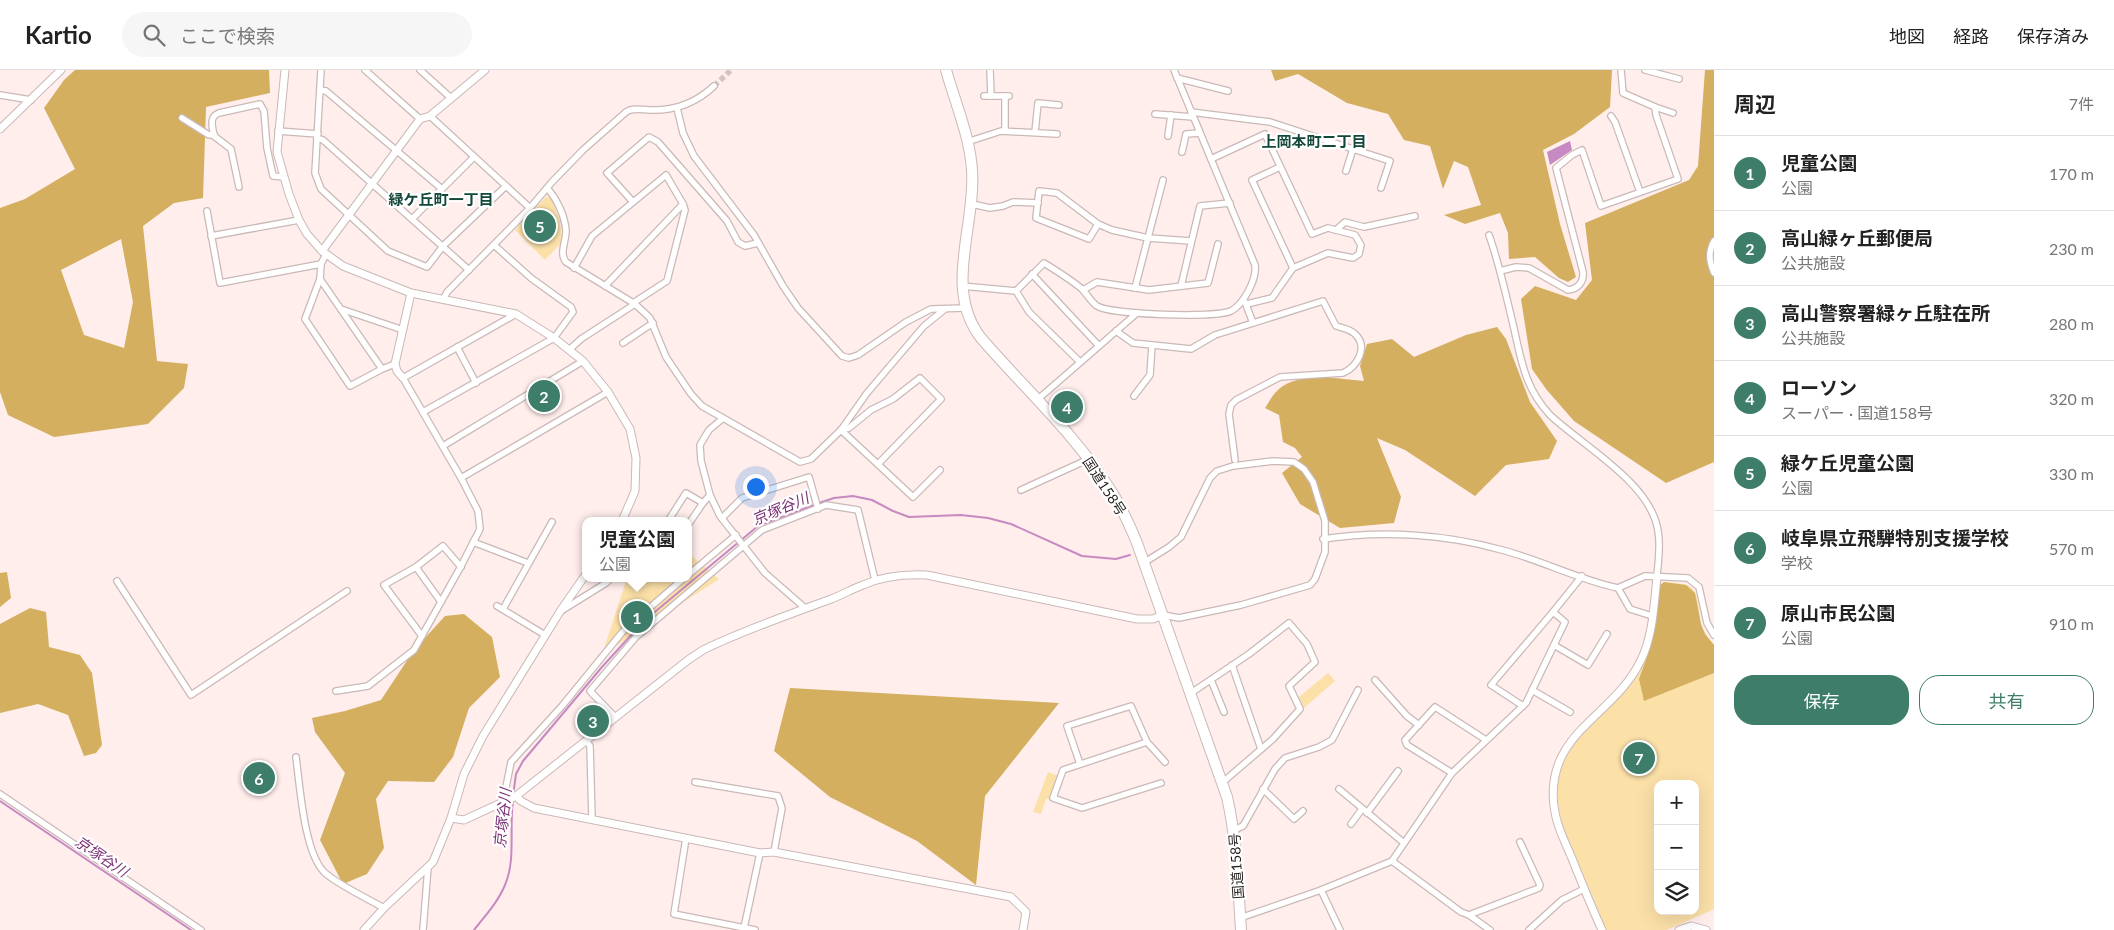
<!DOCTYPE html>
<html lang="ja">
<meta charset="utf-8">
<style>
body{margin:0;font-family:Lato,"Noto Sans JP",sans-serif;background:#f6f6f6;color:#222}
.controls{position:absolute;right:15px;bottom:15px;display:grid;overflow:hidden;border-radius:10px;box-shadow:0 5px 20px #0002}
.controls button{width:45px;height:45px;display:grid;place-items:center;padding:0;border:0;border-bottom:1px solid #e0e0e0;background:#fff;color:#222;font:25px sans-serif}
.you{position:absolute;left:755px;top:416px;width:18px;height:18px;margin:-12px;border:4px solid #fff;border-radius:50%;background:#1a73e8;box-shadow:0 0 0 8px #1a73e833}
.badge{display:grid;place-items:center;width:32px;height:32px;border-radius:50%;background:#3d7d6a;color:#fff;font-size:16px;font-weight:700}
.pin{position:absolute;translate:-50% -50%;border:2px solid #fff;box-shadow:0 1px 5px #0006}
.popup{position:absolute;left:582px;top:447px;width:110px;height:65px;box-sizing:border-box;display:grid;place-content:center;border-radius:10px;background:#fff;filter:drop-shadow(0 1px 4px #0005);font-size:16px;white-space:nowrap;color:#767676}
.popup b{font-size:19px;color:#222}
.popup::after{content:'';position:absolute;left:50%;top:100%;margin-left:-10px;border:10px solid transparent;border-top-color:#fff}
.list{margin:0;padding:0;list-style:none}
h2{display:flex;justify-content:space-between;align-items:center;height:65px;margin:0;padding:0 20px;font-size:21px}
h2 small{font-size:16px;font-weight:400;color:#767676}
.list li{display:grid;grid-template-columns:32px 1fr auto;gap:15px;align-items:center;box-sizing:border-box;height:75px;padding:0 20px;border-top:1px solid #e0e0e0}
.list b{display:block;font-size:19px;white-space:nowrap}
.list p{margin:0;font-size:16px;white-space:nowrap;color:#767676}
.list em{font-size:16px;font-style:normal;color:#767676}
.actions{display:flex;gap:10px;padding:15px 20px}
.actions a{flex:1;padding:11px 0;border:1px solid #3d7d6a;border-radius:20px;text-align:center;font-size:18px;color:#3d7d6a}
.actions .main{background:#3d7d6a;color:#fff}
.icon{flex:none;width:28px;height:28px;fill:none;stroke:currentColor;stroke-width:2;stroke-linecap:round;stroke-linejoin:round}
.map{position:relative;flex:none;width:1714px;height:860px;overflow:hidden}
header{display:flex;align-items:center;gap:30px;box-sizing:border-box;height:70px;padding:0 25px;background:#fff;border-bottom:1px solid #e0e0e0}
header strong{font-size:24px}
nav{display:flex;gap:28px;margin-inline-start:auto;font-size:18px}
.search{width:350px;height:45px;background:#f6f6f6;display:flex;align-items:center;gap:12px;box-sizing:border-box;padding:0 18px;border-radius:28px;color:#767676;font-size:19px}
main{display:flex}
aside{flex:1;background:#fff}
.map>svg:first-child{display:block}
</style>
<header>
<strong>Kartio</strong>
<div class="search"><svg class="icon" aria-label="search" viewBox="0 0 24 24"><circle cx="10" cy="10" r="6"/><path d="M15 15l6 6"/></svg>ここで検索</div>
<nav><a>地図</a><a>経路</a><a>保存済み</a></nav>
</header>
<main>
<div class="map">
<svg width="1714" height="860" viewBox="0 0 1714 860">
<rect width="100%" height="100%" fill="#ffeeec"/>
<!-- green -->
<g fill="#fbe0a8" fill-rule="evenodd">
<polygon points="546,127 551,127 560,151 562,172 545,190 515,160"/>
<polygon points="688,483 719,509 602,585 627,508 688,508"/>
<path d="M1664,512C1671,513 1681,513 1687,515C1701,521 1698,543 1701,555C1704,563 1709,569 1714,575V839L1667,860H1606C1597,837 1587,813 1577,790C1569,771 1560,753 1558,733C1551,670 1608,650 1637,606C1655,580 1656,545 1660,515ZM1658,714H1695V841H1658Z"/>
<polygon points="1328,603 1335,611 1304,638 1299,627"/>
<polygon points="1048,702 1058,706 1049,729 1046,729 1041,744 1033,742"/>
</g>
<!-- forest -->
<g fill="#d3af5f" fill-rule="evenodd">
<path d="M75,0H269L270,23L206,37L203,128L174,133L143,156L157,291L188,294L184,318L148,354L54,367L8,345L0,322V138L25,129L75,99L44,38L64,10ZM121,169L133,232L124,278L84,265L61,200Z"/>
<polygon points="1271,0 1612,0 1610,37 1574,64 1543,80 1560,154 1576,207 1568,212 1559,208 1535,187 1509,189 1508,163 1500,143 1465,154 1444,145 1481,135 1468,97 1454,91 1443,119 1430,76 1404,70 1388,44 1347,33 1298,4 1275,11"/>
<polygon points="1705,0 1714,0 1714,392 1666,413 1574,351 1546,319 1532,299 1521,229 1535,216 1576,230 1592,210 1585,153 1689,110 1698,96"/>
<path d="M1497,257L1506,269L1530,332L1557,371L1549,389L1506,395L1475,426L1405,380L1377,368L1401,427L1394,453L1340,458L1300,434L1282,403L1302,387L1295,378L1283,372L1279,345L1265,338C1269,332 1273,324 1279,319C1299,301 1340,309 1364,311L1360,296L1367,274L1392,269L1414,287L1466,265Z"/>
<polygon points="7,502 11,528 0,537 0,503"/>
<polygon points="1664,512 1686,515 1695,523 1701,554 1705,564 1714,575 1714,603 1644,631 1639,609 1651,576 1660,515"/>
<polygon points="30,538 46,542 49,577 80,585 92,603 102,675 96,683 84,686 68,645 38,634 0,643 0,554"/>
<polygon points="464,544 492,567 500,607 469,638 453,687 434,712 388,711 376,729 384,778 367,804 343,814 320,770 345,703 315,662 312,648 345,641 381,630 414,580 445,546"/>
<polygon points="790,618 1059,633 985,726 976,815 917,771 830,727 774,681"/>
</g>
<!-- water -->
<polygon fill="#c789c2" points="1570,71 1572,80 1550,95 1547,82"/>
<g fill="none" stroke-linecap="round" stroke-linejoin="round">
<!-- stream -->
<g stroke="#c789c2" stroke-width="2">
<polyline points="819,433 834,428 853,426 872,430 893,441 909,447 961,445 988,448 1011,454 1082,486 1116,489 1130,485"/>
<polyline points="513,726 516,704 523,691 602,597 644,551 758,456 814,435"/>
<polyline points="0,731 191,860"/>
<path d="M474,860C485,846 498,832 505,815C516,790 509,758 513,731"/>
</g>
<!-- minor-tunnel -->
<polyline stroke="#d3c4c3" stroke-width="5.5" stroke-dasharray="5.5 3" stroke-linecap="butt" points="714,16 731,0"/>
<!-- minor casing -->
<g stroke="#c9b9b7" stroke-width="8">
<g id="minor">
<polyline points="321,0 315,103 321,119 388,181 427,197 443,176 506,116"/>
<polyline points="365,0 420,49"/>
<polyline points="420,0 451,28"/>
<polyline points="990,0 991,26"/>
<polyline points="1645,0 1679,9"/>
<polyline points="1177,8 1228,21"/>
<polyline points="320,20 326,21 442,119"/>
<polyline points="0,25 31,30"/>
<polyline points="984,26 1009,26"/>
<polyline points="1005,26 1005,61"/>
<polyline points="1655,37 1673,43"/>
<polyline points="677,38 683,63 694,86 754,165 783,216 798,238 842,286 849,288 858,285 906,252 931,239 966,238"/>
<polyline points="1191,42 1270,52 1390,91 1381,118"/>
<polyline points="1155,44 1193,47"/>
<polyline points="430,46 530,138"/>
<polyline points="1611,46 1615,52 1640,122"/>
<polyline points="182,48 209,65 214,64"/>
<polyline points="278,61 318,64"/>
<polyline points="1035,62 1038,33 1059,35"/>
<polyline points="1168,66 1171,45"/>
<polyline points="317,68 323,70 469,200"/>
<polyline points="967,72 1001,61 1057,64"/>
<polyline points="1182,82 1186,64 1200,63"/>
<polyline points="1211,89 1265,64 1312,164 1328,158 1355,165 1361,175 1359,184 1353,188 1328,183 1293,198 1272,228 1247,234"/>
<polyline points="1280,97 1252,110 1293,198"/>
<polyline points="1346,101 1353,79"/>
<path d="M239,117L231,79L214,66C213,58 208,47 219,43L260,34L264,41L267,78L273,106L283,107"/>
<path d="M547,118C557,129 565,146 566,161C566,171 559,184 566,192L635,234L650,248L666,287L691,324L702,336L800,392L811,389L841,360L867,323L924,256L945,239"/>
<polyline points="633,132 607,103 649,67 658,72 727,151 738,172 745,176 758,173"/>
<polyline points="972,134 990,138 1003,136 1013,132 1038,133"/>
<polyline points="207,141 220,213 321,194"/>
<polyline points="412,149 474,87"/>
<polyline points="1098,154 1089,169 1036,148 1039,121 1057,123 1098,154 1112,160 1148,168 1191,171"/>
<polyline points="1336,160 1345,152 1364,157 1415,146"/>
<path d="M1489,165C1499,193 1505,221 1512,250C1521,287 1523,316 1550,345C1584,377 1651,413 1658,461C1661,476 1658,492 1657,507"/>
<polyline points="211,166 299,150"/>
<path d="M1714,171C1708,182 1709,191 1714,203"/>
<polyline points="326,184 321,194 320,209 305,249 350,316 382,299 395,294"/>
<polyline points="574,198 592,166 666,105 683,134 605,216"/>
<path d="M1500,201L1516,197L1529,198L1568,220C1578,219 1584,212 1583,202L1556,98L1572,85L1582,80L1601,136L1678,109L1656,45L1655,37L1623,23L1621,0"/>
<polyline points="1032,204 1099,276"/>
<polyline points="320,209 382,299"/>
<path d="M962,216L1016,221L1044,193C1057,201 1070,209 1082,219C1087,224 1091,232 1097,236C1112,245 1215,248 1231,241C1244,234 1257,209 1255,195L1174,0"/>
<polyline points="1181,216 1200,136 1230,133"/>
<polyline points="1135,218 1163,110"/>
<polyline points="1083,220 1097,212 1149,220 1208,213 1218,174"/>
<polyline points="1016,221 1029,242 1080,292"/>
<path d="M443,230L447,222L530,138L552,112L583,80L626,42C633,37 642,40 650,40C675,41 696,33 714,16"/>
<polyline points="1245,232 1253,253"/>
<polyline points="633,233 667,211 685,140 683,134"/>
<polyline points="341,239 403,260"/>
<path d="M1116,261L1133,273L1191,279L1215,265L1323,231L1336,256C1342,258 1350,259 1355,264C1369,277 1357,297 1343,303L1280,307L1236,330L1231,335L1229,344L1235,390"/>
<polyline points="623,273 653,253"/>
<polyline points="457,277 476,313"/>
<polyline points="570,279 581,269 635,234"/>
<polyline points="1134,326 1150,305 1152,275"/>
<polyline points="1037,330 1137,243"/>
<polyline points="423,342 554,268 573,242 571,237 531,208 494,175"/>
<polyline points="722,349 709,360 700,375 701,391 710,425 720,446 765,503 805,538"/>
<polyline points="841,360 849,358 871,340 893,329 920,308 941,329 878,394"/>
<polyline points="841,360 913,427 940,400"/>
<polyline points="443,376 583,291"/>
<polyline points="461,408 608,322"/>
<polyline points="1021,420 1089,389"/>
<polyline points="722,448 742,428 809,407 818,439"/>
<polyline points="668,451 686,423 703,433 710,425"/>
<polyline points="688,455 703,433"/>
<path d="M1323,469C1382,460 1445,464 1502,480C1541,490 1579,510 1618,518L1645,506L1688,508L1699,517L1707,553L1714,565"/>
<polyline points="473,472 528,493"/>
<polyline points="1145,492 1169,477 1181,467 1210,408 1217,401 1233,396 1273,391 1294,392 1304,399 1313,412 1325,451 1325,482 1315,509 1310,515 1241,535 1179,548 1163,545"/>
<polyline points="416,497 441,532"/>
<polyline points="688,505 736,465"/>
<polyline points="117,511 191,625 347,521"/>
<polyline points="1618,518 1630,539 1652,546"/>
<polyline points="497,536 545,565"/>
<polyline points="503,539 552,452"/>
<polyline points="561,541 606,513 611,508"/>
<polyline points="422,566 384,515 416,497 443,476 461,497"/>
<polyline points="1554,575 1588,595 1607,564"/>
<polyline points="1232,595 1261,679"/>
<polyline points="1211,610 1224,642"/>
<polyline points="1375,610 1407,646 1419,655"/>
<polyline points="1532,620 1570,642"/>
<polyline points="336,621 368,616 414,580 460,498 480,459 478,441 461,408 403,308 516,244"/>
<polyline points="1191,623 1249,584 1289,553 1307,574 1315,592 1289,616 1300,639 1273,669 1223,712"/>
<polyline points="1523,636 1491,615 1553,542"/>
<polyline points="615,647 590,621 636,567 762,460 826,435 858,440 875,510"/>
<polyline points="586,670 590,676 592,748"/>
<polyline points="1147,672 1063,700 1053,728 1082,738 1161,713"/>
<path d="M296,687C300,717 304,781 324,802C335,813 370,830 384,838"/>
<polyline points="1080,694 1067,656 1131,636 1147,672 1165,692"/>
<polyline points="1452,703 1407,675 1405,670 1435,637 1486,670"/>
<polyline points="695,712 778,726 782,738 774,782"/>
<polyline points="1263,719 1294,749 1303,741"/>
<polyline points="1339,719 1404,773"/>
<polyline points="0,724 201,860"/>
<polyline points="503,732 511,692 562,636 624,560 684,508"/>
<polyline points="1367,743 1398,701"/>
<polyline points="1351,754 1362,739"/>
<polyline points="1234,760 1243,756 1275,699 1285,688 1319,677 1332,670 1358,620"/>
<polyline points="686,768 674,844 755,860"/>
<polyline points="1392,791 1461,842 1469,845 1490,860"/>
<polyline points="1321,820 1340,860"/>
<polyline points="1469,845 1539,818 1540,815 1520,772"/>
<polyline points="1240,848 1321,820 1392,791 1452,703 1526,633 1565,552 1553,542 1582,506"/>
<polyline points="744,858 760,783"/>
<polyline points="423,860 428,797"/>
<polyline points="1529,860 1562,830 1584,819"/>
</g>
</g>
<!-- tertiary casing -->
<g stroke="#c9b9b7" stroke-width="9">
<g id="tertiary">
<polyline points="285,0 277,82 289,124 299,150 307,164 322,181 343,196 411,223 516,244 554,268 583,291 608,322 630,359 636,388 635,421 622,451"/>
<polyline points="0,59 61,0"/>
<polyline points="322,181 420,49 430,46 485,0"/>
<polyline points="403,308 397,301 395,294 411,223"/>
<path d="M516,726L688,590L703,580C744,560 788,545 831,529C842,525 852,519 863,515C883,506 905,504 927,505L1137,549H1153L1163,545"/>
<polyline points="451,748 464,750 516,726 521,731 534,738 760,783 774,782 1011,827 1026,842 1023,860"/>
<polyline points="364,860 384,838 433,792 451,748 464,704 483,666 561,540 586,504"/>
<path d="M1602,860C1591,836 1581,811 1571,786C1564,770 1556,754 1554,736C1545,663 1613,647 1640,592C1653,567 1654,535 1657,507"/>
<polyline points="1679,860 1691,856 1706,860"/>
</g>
</g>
<!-- trunk casing -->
<g stroke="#c9b9b7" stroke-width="12">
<path id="trunk" d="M946,0C955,32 970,67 972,100C976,156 943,219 981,268C1026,320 1077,366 1113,424C1123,440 1130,456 1137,473L1227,727C1237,770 1238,816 1241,860"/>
</g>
<!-- minor -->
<use href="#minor" stroke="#fff" stroke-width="5.5"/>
<!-- tertiary -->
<use href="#tertiary" stroke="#fff" stroke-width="7"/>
<!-- trunk -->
<use href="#trunk" stroke="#fff" stroke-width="10"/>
</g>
<g text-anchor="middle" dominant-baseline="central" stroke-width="4.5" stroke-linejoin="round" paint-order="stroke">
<!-- street labels -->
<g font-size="14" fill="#241e1d" stroke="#fff">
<text transform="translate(1105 416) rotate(57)">国道158号</text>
<text transform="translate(1236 796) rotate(-94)">国道158号</text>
</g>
<!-- neighbourhood labels -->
<g font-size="15" font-weight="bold" fill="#124739" stroke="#fff">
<text x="1314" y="71">上岡本町二丁目</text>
<text x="441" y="129">緑ケ丘町一丁目</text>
</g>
<!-- water labels -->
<g font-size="15" font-style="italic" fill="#792f76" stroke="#fff">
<text transform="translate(780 438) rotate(-23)">京塚谷川</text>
<text transform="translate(502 748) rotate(-84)">京塚谷川</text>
<text transform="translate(102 786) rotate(34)">京塚谷川</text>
</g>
</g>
</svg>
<div class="controls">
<button>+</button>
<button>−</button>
<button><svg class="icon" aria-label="layers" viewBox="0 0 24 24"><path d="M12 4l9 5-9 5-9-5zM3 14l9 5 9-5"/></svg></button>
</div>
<div class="you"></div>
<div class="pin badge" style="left:637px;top:547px">1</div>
<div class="popup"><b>児童公園</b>公園</div>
<div class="pin badge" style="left:544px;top:326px">2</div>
<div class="pin badge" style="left:593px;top:651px">3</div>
<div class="pin badge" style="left:1067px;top:337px">4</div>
<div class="pin badge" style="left:540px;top:156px">5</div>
<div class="pin badge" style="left:259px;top:708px">6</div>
<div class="pin badge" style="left:1639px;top:688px">7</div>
</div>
<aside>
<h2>周辺<small>7件</small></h2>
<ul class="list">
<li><span class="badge">1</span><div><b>児童公園</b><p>公園</p></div><em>170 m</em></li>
<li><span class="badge">2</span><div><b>高山緑ヶ丘郵便局</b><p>公共施設</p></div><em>230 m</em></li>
<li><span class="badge">3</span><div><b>高山警察署緑ヶ丘駐在所</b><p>公共施設</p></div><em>280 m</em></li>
<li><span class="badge">4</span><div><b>ローソン</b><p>スーパー · 国道158号</p></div><em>320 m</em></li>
<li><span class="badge">5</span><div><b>緑ケ丘児童公園</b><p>公園</p></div><em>330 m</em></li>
<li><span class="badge">6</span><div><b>岐阜県立飛騨特別支援学校</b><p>学校</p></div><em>570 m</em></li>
<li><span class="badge">7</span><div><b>原山市民公園</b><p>公園</p></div><em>910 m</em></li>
</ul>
<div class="actions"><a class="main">保存</a><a>共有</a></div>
</aside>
</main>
